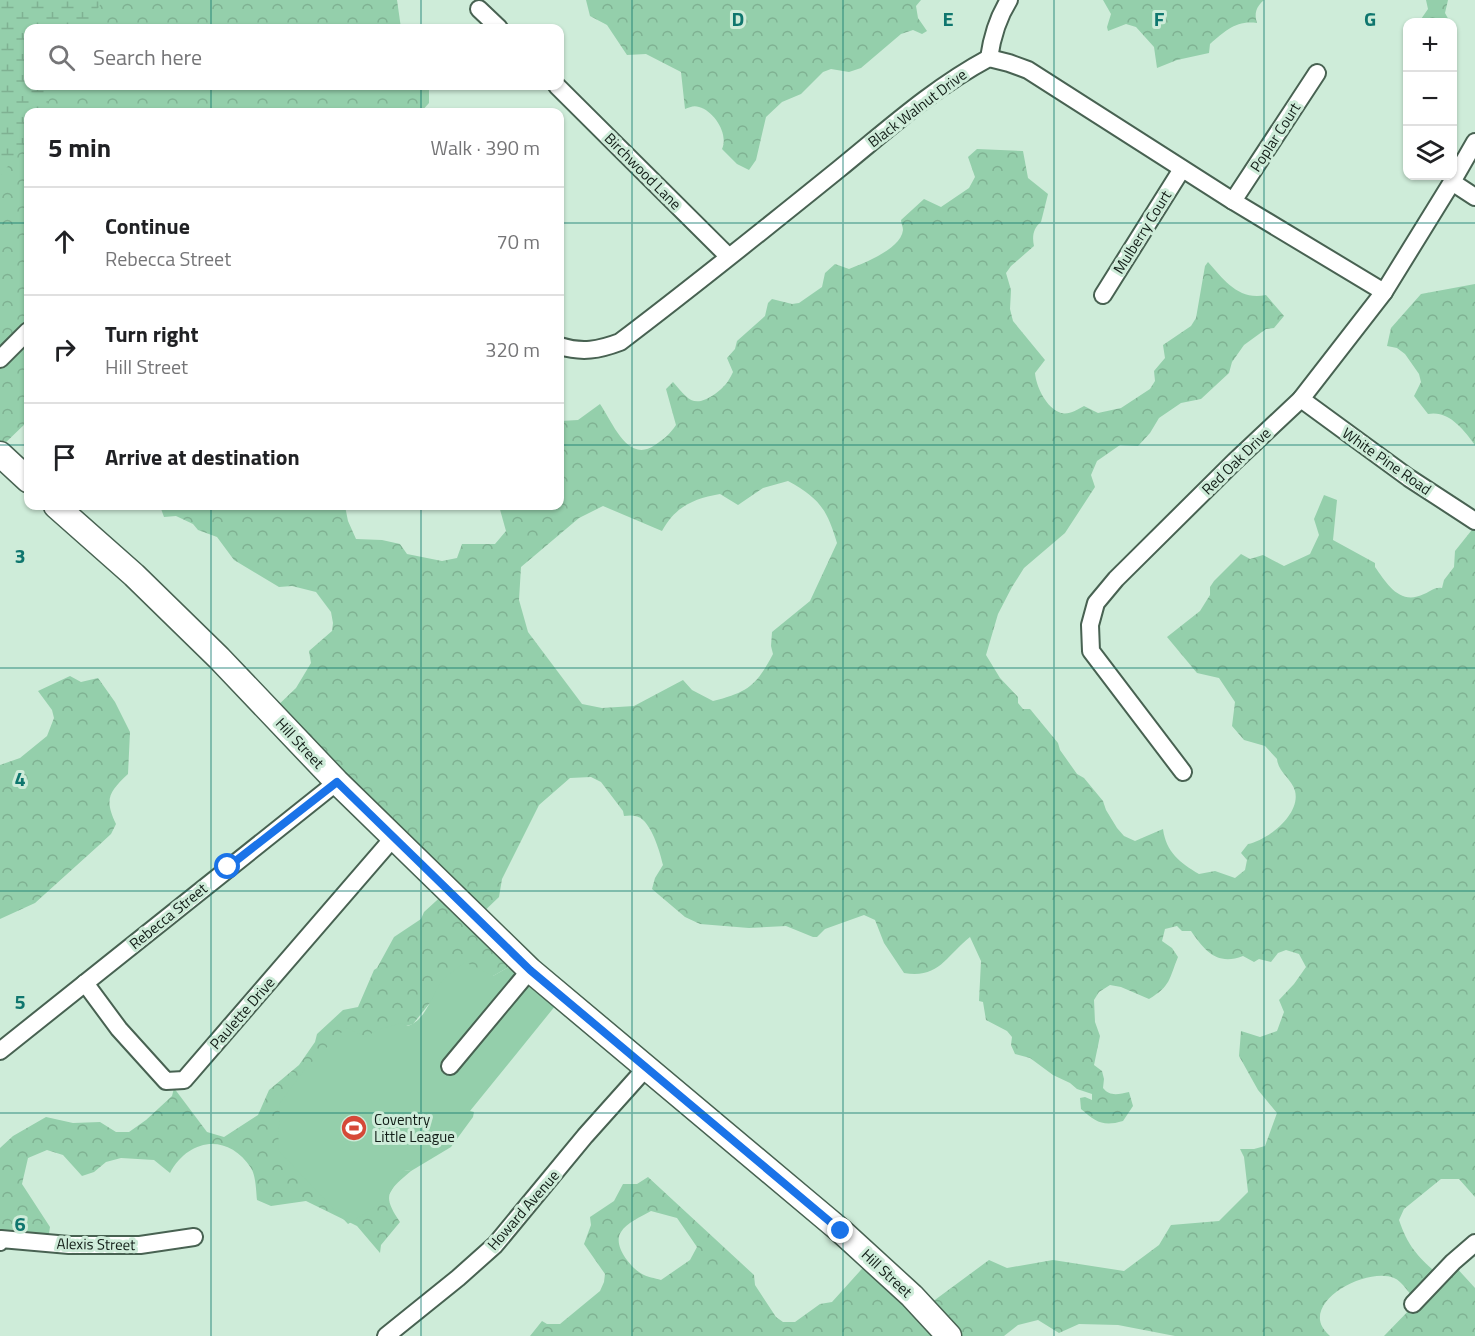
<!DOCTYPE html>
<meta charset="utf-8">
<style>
body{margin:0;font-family:"Titillium Web",sans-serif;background:#f6f6f6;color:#202124}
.controls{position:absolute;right:18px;top:18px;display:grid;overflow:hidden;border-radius:12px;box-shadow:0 2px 4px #0004}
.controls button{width:54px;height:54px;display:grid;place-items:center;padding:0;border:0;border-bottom:2px solid #e0e0e0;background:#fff;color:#202124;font:30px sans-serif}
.stop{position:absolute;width:18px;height:18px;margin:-14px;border:4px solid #1a73e8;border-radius:50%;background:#fff}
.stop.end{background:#1a73e8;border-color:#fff;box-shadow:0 2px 6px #0008}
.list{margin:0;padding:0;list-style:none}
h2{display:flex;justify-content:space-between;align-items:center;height:78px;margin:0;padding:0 24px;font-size:26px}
h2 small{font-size:20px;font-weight:400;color:#757577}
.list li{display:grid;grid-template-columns:39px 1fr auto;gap:18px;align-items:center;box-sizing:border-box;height:108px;padding:0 24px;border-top:2px solid #e0e0e0}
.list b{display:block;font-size:22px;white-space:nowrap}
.list p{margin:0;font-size:20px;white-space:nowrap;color:#757577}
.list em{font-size:20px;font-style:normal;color:#757577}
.icon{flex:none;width:33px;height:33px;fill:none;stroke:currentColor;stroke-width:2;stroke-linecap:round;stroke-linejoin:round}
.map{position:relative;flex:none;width:1475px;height:1336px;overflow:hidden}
.search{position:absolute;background:#fff;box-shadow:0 2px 4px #0004;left:24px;top:24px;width:540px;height:66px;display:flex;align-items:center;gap:15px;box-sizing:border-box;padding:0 21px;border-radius:12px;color:#757577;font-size:22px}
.panel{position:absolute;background:#fff;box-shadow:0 2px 4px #0004;left:24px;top:108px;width:540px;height:402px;border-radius:12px}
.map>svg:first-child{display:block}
</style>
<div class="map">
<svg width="1475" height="1336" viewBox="0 0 1475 1336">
<defs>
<pattern id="forest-crowns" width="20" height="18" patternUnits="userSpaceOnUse" patternTransform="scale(1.5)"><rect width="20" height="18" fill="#94cfab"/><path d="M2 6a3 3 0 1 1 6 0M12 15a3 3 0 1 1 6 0" fill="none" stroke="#7fb192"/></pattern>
<pattern id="wetland-marsh" width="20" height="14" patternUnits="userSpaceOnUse" patternTransform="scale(1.5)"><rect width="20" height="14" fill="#94cfab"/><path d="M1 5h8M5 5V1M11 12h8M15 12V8" fill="none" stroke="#7fb192"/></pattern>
</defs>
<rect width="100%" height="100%" fill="#ceecd9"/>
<!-- forest -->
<g fill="url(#forest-crowns)" fill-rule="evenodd">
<polygon points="87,0 397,0 401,28 74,28"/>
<path d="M586,0H921L916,6L918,18L927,31L922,34L913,30L901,34L861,68L849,72L831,69L823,72L801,94L782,102L766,117L756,160L749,170L737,164L722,149C729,134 714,111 699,107C694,105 690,107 685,109L681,72L646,54L627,55L607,25L590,16Z"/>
<path d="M1103,0H1264C1256,7 1254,13 1257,23C1236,20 1225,31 1210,44L1209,53L1177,60L1157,68L1154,47L1136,27L1126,24L1108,31L1107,27L1111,14Z"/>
<polygon points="1426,0 1448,0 1445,13 1450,22 1419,22 1428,9"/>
<polygon points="0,31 28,86 429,86 429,103 421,112 28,112 28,421 0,448"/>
<path d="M977,149L1023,151L1028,178L1048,194L1041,222C1033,228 1032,237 1034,246L1011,266L1006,273L1011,290L1010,309L1013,321L1045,360L1035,373C1036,386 1046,408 1061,413C1069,415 1077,410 1084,406L1098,413L1121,408L1150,389L1155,381L1154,371L1165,358L1163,345L1191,326L1196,318L1205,266L1208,262C1224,280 1239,301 1266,295L1284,316L1274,328L1266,329L1244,345L1232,362L1229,373L1201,399L1181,403L1159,418L1150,433L1138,446L1120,445L1097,461L1091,475L1095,487L1065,533L1024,568L1012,587L998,614L986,655L1000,678L1018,697V703L1023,709H1030L1058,743L1060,750L1077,774L1084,778L1103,801L1106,810L1117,828L1124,836L1135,841L1163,829C1166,852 1180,863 1199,874L1215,871L1235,878L1245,870L1247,860L1241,853L1248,844C1268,840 1301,814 1295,791C1292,779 1278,772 1277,759L1265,746L1244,740L1232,726L1235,702L1219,678L1197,673L1167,637L1200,611L1210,595V587L1214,581L1241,554L1250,559L1263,555L1284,566L1310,554L1319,535L1314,519L1324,495L1337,500L1333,540L1375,563V567C1387,584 1400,606 1424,594C1432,591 1434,587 1442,588L1444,580L1454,567L1455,551L1475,526V1197L1459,1179H1441L1404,1209L1399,1220C1408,1247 1419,1258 1440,1276L1454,1265L1475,1288V1336H1384L1417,1302C1410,1295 1402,1281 1394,1278C1371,1268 1317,1293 1320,1320C1321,1327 1325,1331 1330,1336H1175L1118,1325L1079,1324L1059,1333L1038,1320L1018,1325L1004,1336H530L542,1321L547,1324H560L600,1291L604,1282L605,1274L584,1244L591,1225L590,1217L614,1201L623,1184H637L648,1177L754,1275L755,1285L776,1317L783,1322H795L820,1304L832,1302L869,1261L924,1308L989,1260L1007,1268L1053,1260L1124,1271L1159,1245L1171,1225L1219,1221L1248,1192L1244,1157L1240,1149H1254L1265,1146L1277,1113L1258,1090L1239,1056L1241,1031L1260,1037L1277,1031L1284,1012L1279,1000L1294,984L1306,967L1299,954L1286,950L1278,953L1271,962L1259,959L1254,962L1243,956C1217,966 1205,951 1191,931H1182L1177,926L1165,929L1162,941L1172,948L1178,957C1169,979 1171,986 1149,999L1121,987L1110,985L1099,992L1094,1000L1095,1022L1100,1036L1094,1065L1102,1071L1104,1079L1103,1088C1110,1097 1119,1094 1129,1092L1133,1106L1123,1121C1103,1127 1096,1122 1081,1109L1080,1098L1085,1097L1092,1100V1094L1077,1089L1070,1083L1053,1075L1030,1058L1015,1054L1011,1045L1012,1037L1007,1031L986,1020L983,1002L979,1001L981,961L970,937C946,956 939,979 904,973L884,943L875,920L864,915L825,929L817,937H813L786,926L749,928L700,924L685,917L652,889L655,878L663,865C660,852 653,829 643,820C638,815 631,815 624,816L623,811L601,782L591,777L570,778L539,805L502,879L499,897L477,918L514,959L507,968L493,976L429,1004L413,1024L406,1026L404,1170L411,1171C388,1191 381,1194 400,1222L381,1245L380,1253L357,1226L306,1201L271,1206L257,1200C256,1191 256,1176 251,1168C228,1133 189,1138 170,1173L154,1160L121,1158L106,1162L94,1172L82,1176L63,1155L47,1150L28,1158L22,1184L50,1227L48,1240L0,1230V1148L13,1136L46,1117L73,1123L100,1122L116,1132H129L146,1120L172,1096L174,1088L207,1132L224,1137L258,1115L269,1090L299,1065L315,1042L317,1034L343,1010L358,1007L374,970L377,968L394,937L421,919L424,912L447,891L272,711L296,688L311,663L309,651L332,631L333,623L331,612L316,592L292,586L279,587L234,560L217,537L198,530L193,524L176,516L164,517L160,506H345L348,521L356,539L382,540L400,544L407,554L442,561L457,558L462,544H495L506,531L499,506H560V421L578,420L600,404C613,423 628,464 655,445C664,439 670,434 676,425L666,389L673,382C688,399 693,409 715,394C724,387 728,383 733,372L727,358L735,349L737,341L765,316L768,303L772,299L792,304L799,303L822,287L825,273L835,264L849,269C864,263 901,249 903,230C903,227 901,223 901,220L924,199L941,207L969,188L975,177L968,157ZM788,481C819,498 827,509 837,543L810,601L772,632L771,646L773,654C756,686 748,692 713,701L692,690L683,680L634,706L602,708L582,704L528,632L519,600L521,567L579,518L603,506L662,531C676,506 693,499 720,494L738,505L763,488ZM651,1211L677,1218L697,1247L690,1260L661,1280C655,1278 647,1277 642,1274C631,1268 612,1245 621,1232C626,1223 642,1216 651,1211Z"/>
<path d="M1475,284V445C1464,430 1449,410 1428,414L1414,396L1421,382L1419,374L1405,354L1397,348L1387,346L1391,328L1421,294Z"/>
<path d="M70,676L81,682L98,678L115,702L130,732L128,774C109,792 104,799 116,824L111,834L97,847L35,903L0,919V765L20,758L47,736L54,718L52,710L38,691Z"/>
</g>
<!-- wetland -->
<polygon fill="url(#wetland-marsh)" points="0,0 103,0 86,28 28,28 28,86 56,86 43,112 28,112 28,141 0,176"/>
<!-- park -->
<path fill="#94cfab" d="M514,959L560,1000L470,1111L474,1112L473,1117L451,1147L411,1171L404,1170L385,1201L348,1224L278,1150L280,1103L305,1069L346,1028L366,1037L377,1030L402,1023L407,1026C425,1022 432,995 442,981C448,974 458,968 465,962L493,976L507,968Z"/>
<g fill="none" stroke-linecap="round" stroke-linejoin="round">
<!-- street casing -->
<g stroke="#486252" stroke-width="20">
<g id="street">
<polyline points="479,9 499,28"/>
<path d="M989,58C992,37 997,19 1009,0"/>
<polyline points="557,86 728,256"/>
<polyline points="1452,182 1475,197"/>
<polyline points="1233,201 1317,73"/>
<polyline points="1103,295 1182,169"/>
<path d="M560,346C582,353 599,350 620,342C694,286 766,228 839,169C887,130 933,88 989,58L1009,63L1028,70L1233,201L1384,292"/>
<polyline points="0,359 28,331"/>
<polyline points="1301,399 1409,478 1475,521"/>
<polyline points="1183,772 1091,651 1090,625 1096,603 1116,579 1235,461 1301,399 1384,292 1452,182 1475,142"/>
<polyline points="85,983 119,1029 166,1081 184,1080 394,837"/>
<polyline points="0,1051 337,782"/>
<polyline points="450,1066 530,970"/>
<polyline points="0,1242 1,1239 69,1245 140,1245 194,1237"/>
<polyline points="1413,1304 1453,1262 1475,1243"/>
<polyline points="386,1336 458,1278 495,1245 585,1136 645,1069"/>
</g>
</g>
<!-- secondary casing -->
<g stroke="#486252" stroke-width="27">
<g id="secondary">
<polyline points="0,454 28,480"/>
<polyline points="56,506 134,575 219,658 337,782 530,970 841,1231 912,1296 949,1336"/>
</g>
</g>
<!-- street -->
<use href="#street" stroke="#fff" stroke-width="16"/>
<!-- secondary -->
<use href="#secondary" stroke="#fff" stroke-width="24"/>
</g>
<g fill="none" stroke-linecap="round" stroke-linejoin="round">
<!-- route -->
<polyline stroke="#1a73e8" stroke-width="8" points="228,867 337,782 530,970 841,1231"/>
</g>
<!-- grid -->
<path fill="none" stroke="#0f766e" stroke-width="1.5" stroke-opacity="0.55" d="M211,0V28M421,0V28M632,0V1336M843,0V1336M1054,0V1336M1264,0V1336M211,86V112M421,86V112M0,223H28M560,223H1475M0,445H28M560,445H1475M211,506V1336M421,506V1336M0,668H1475M0,891H1475M0,1113H1475"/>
<!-- icons -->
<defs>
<g id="stadium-disc" transform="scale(1.35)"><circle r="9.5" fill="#d64938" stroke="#ceecd9"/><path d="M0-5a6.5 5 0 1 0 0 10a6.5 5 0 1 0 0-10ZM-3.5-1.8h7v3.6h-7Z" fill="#fff"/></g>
</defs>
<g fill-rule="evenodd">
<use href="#stadium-disc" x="354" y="1128"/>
</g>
<g text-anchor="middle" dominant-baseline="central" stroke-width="6" stroke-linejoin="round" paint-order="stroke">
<!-- street labels -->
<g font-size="15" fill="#121d17" stroke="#ceecd9">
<text transform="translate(917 108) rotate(-37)">Black Walnut Drive</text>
<text transform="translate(1275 137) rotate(-57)">Poplar Court</text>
<text transform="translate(643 171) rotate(45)">Birchwood Lane</text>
<text transform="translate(1142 232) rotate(-58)">Mulberry Court</text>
<text transform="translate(1236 461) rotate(-44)">Red Oak Drive</text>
<text transform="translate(1387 461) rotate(35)">White Pine Road</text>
<text transform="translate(300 743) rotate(47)">Hill Street</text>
<text transform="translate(168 916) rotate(-39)">Rebecca Street</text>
<text transform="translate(242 1013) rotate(-49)">Paulette Drive</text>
<text transform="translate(523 1210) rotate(-49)">Howard Avenue</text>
<text transform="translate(96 1244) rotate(1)">Alexis Street</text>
<text transform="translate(887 1273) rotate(43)">Hill Street</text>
</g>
<!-- poi labels -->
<g font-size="15" fill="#121d17" stroke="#ceecd9" text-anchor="start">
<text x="374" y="1119">Coventry<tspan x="374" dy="17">Little League</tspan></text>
</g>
</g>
<g font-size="20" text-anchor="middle" font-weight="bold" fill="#0f766e" stroke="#ceecd9" stroke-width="6" stroke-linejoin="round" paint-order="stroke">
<text x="738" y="26">D</text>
<text x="948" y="26">E</text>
<text x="1159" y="26">F</text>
<text x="1370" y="26">G</text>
<text x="20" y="563">3</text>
<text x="20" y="786">4</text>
<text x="20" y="1009">5</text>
<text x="20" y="1231">6</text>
</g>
</svg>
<div class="controls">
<button>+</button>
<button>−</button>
<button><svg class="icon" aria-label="layers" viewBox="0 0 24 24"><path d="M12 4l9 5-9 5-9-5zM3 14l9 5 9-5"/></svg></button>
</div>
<div class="stop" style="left:228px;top:867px"></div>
<div class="stop end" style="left:841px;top:1231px"></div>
<div class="search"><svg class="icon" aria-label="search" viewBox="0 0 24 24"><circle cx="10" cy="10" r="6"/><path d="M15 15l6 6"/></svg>Search here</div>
<section class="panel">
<h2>5 min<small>Walk · 390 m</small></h2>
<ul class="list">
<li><svg class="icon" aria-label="ahead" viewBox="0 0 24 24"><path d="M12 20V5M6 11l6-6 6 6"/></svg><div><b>Continue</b><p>Rebecca Street</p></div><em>70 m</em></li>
<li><svg class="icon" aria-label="right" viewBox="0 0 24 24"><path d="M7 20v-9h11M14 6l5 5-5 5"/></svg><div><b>Turn right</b><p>Hill Street</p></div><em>320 m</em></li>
<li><svg class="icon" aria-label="arrive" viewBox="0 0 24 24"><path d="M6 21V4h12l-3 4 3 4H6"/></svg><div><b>Arrive at destination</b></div></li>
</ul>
</section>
</div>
